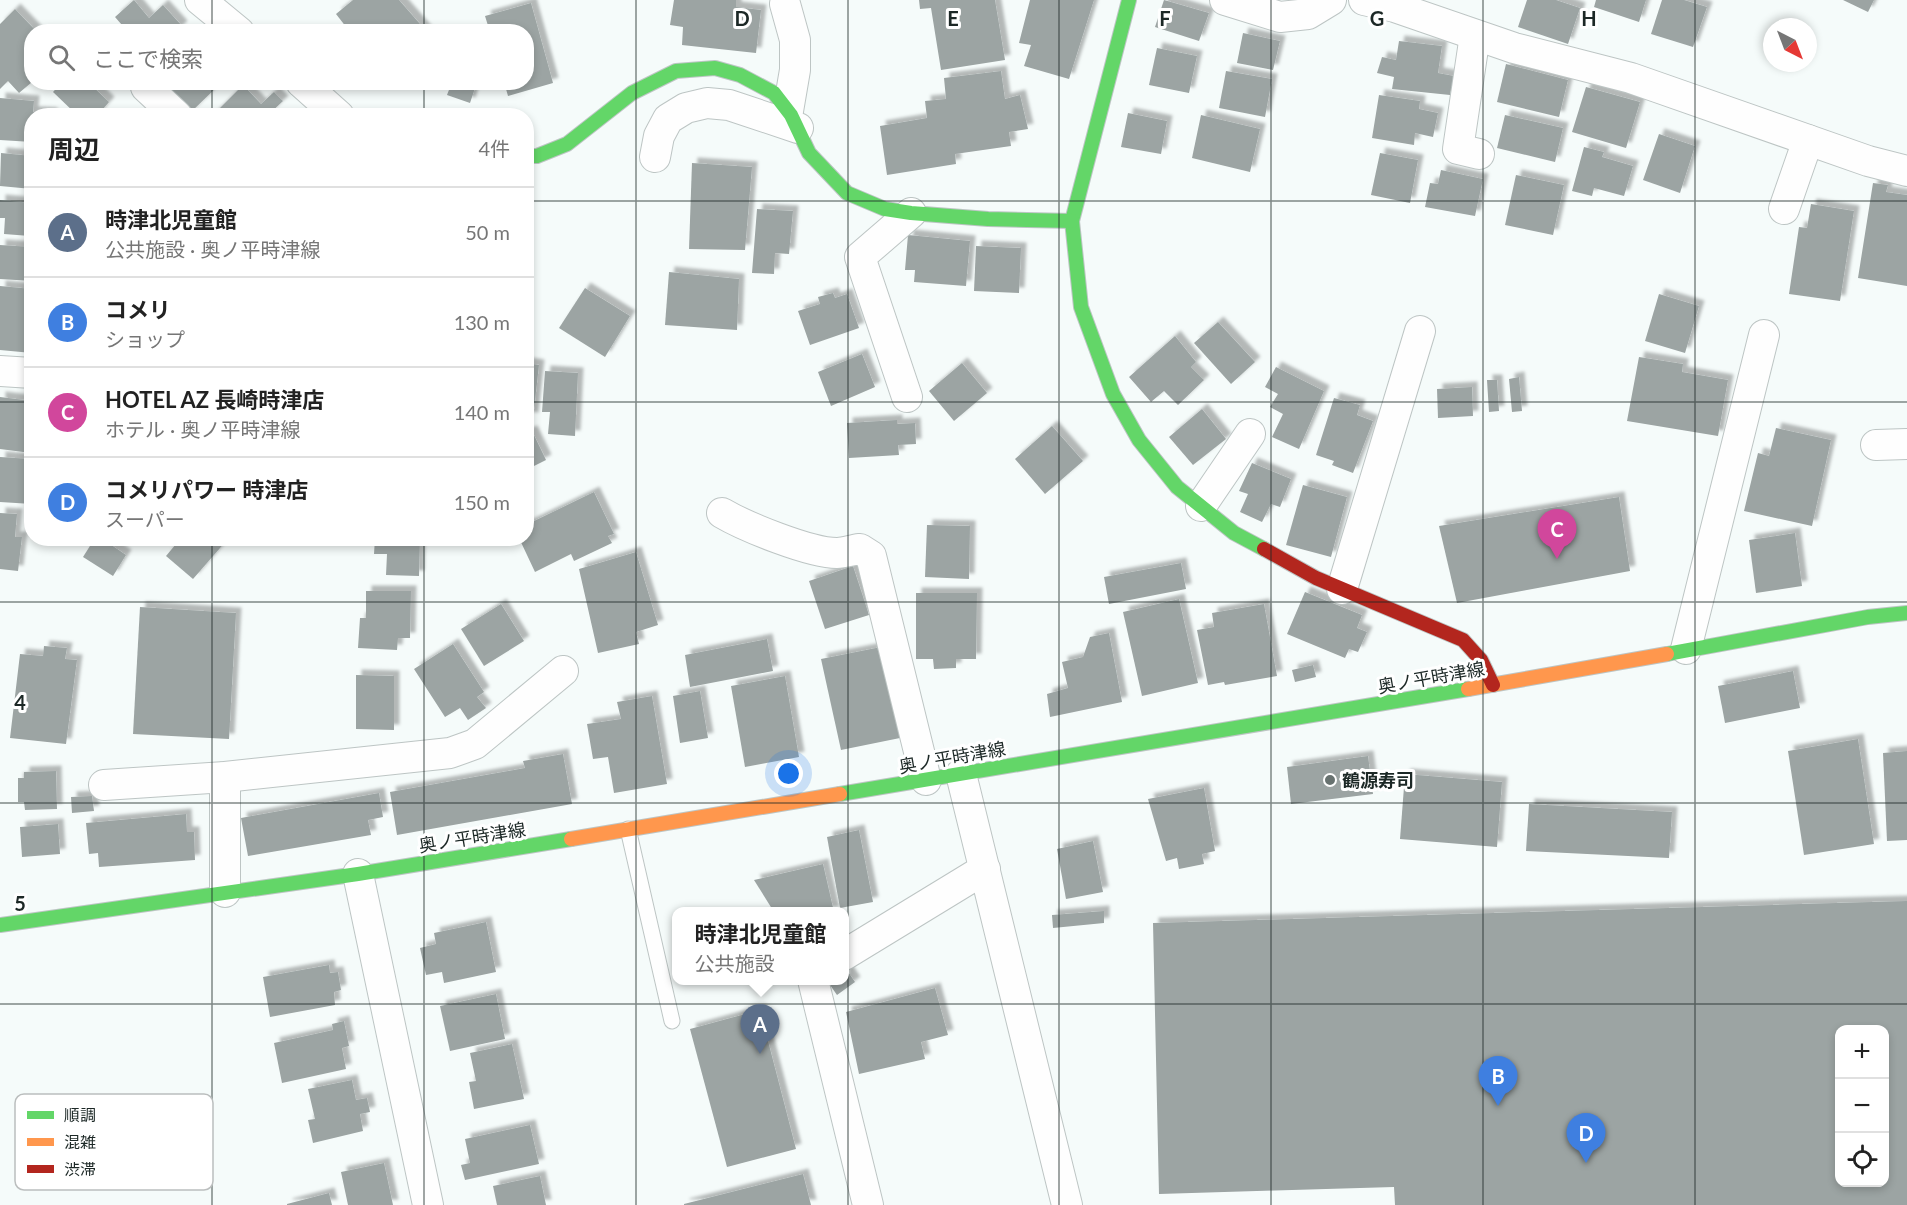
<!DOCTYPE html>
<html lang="ja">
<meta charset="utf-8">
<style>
body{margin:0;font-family:Lato,"Noto Sans JP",sans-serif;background:#f2f2f2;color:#222}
.controls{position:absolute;right:18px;bottom:18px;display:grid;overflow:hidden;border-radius:12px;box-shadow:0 3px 9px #0003}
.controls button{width:54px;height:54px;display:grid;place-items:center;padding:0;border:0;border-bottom:2px solid #e0e0e0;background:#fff;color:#222;font:30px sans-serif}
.compass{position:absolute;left:1763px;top:18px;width:54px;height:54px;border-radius:50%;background:#fff;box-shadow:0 3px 9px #0003;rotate:138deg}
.you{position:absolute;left:789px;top:774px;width:21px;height:21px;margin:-15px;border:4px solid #fff;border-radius:50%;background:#1a73e8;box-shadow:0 0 0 9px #1a73e833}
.badge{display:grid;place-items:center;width:39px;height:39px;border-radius:50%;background:#db2777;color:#fff;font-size:20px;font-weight:700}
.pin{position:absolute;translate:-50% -50px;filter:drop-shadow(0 2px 3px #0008)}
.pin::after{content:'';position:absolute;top:32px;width:21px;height:18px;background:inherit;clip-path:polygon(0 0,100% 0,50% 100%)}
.popup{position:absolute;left:672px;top:907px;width:177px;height:78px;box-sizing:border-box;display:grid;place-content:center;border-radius:12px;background:#fff;filter:drop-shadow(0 2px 4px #0005);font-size:20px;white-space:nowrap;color:#767676}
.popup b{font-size:22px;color:#222}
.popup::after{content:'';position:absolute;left:50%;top:100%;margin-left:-12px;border:12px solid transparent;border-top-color:#fff}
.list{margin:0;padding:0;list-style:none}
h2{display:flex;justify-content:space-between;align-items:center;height:78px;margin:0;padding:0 24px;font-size:26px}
h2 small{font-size:20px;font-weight:400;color:#767676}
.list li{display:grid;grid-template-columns:39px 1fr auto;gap:18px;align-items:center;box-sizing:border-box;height:90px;padding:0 24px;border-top:2px solid #e0e0e0}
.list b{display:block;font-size:22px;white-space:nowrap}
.list p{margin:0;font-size:20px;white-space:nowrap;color:#767676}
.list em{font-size:20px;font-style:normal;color:#767676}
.icon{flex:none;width:33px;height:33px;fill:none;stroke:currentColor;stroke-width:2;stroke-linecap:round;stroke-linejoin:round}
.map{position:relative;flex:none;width:1907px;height:1205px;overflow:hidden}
.search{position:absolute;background:#fff;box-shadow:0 3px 9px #0003;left:24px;top:24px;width:510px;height:66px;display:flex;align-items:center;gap:15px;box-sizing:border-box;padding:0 21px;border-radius:24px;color:#767676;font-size:22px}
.panel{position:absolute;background:#fff;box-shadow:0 3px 9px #0003;left:24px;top:108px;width:510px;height:438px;border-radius:24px}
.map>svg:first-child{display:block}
</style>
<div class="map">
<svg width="1907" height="1205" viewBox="0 0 1907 1205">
<defs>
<filter id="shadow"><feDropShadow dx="5.5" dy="-5.5" stdDeviation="1.5" flood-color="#0004"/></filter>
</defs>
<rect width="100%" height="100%" fill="#f5fbfa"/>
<!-- building -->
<g fill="#9ca4a3" fill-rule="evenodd" filter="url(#shadow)">
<polygon points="134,0 149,18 163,5 182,26 176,32 128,32 115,17"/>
<polygon points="353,0 399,0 427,32 350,32 336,14"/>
<polygon points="674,0 736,0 736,7 761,10 756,53 682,45 683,27 670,25"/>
<polygon points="919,0 995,0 1005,60 941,70 931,8 920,9"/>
<polygon points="1030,0 1094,0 1069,79 1024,66 1031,45 1019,43"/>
<polygon points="1164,0 1209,13 1199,41 1155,27"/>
<polygon points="1527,0 1556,0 1580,8 1568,44 1518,27"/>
<polygon points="1596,0 1646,0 1639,22 1594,7"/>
<polygon points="1662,0 1684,0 1707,7 1693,47 1651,34"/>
<polygon points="1843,0 1874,0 1868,12"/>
<polygon points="531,3 553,83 508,96 504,82 526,82 526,32 490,32 485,16"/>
<polygon points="15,9 37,32 32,32 32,82 19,93 8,81 0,89 0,24"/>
<polygon points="1243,33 1280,41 1273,70 1237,63"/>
<polygon points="1399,41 1442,46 1438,73 1454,76 1450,95 1392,89 1394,77 1377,73 1382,57 1396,60"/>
<polygon points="1157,48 1197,56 1189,93 1149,85"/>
<polygon points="1506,64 1568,80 1559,117 1497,102"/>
<polygon points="1001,71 1005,99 1020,95 1028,129 1009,132 1011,146 955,154 956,164 887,175 880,126 927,118 925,101 946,99 944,78"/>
<polygon points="1226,71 1272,79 1265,117 1219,108"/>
<polygon points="62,82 88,82 109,102 97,116 78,116 53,92"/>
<polygon points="173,82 222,82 189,114 166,89"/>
<polygon points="452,82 477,82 470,103 447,95"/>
<polygon points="243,85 261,104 274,92 283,101 267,116 212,116"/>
<polygon points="1586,87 1640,102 1626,148 1572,132"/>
<polygon points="1379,95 1420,101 1419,109 1438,113 1433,137 1415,133 1414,145 1372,138"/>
<polygon points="0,98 34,101 33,112 52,113 52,116 32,116 32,142 0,140"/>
<polygon points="1128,113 1167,121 1161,154 1121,147"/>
<polygon points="1201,115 1260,129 1250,172 1192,158"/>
<polygon points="1505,115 1563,128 1555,162 1497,148"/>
<polygon points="1659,134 1695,146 1680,193 1643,180"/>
<polygon points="1584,147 1604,152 1602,157 1633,166 1624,196 1594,188 1592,196 1572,191"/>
<polygon points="1,153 32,156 32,189 0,186"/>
<polygon points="1380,153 1418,160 1410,203 1371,195"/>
<polygon points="692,163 752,167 745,250 689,249"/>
<polygon points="1441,170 1483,179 1475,216 1425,207 1430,183 1438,184"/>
<polygon points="1516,175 1564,185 1553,235 1505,225"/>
<polygon points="1873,183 1888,185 1886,192 1907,195 1907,286 1858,278"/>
<polygon points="0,200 32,203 30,236 4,234 5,218 0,218"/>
<polygon points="1811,204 1854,211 1840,301 1789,294 1799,227 1807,228"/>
<polygon points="757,209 793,211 789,254 775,253 774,274 752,273"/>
<polygon points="908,235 970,241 966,286 914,282 915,270 905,270"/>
<polygon points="0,245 32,247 32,281 0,279"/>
<polygon points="976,246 1021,248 1019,293 974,291"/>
<polygon points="669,272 739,279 737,330 665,325"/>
<polygon points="0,286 32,289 32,353 0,350"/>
<polygon points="585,288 630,316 605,357 559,328"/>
<polygon points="833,293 835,298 847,294 859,328 810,345 798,311 820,304 818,297"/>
<polygon points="1659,294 1699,306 1685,353 1645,341"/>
<polygon points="1218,322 1255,362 1231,384 1194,343"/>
<polygon points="1175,336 1196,362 1191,367 1204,380 1178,405 1164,391 1151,402 1129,377"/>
<polygon points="862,354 875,387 831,406 818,372"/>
<polygon points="1639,357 1683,364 1682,372 1728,380 1718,436 1627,421"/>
<polygon points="526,363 539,365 533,418 526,417"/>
<polygon points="962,363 987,393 954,421 929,391"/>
<polygon points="1276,367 1324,391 1299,449 1272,437 1283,414 1270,407 1278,394 1265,387"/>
<polygon points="545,371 578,373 575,436 548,434 550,412 542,412"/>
<polygon points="1519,377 1522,411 1512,412 1509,379"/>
<polygon points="1487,380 1497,380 1499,411 1489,412"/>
<polygon points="1472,387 1473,416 1438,418 1437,389"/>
<polygon points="0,397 32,401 31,453 0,449"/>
<polygon points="1334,398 1360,405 1357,415 1373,421 1353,473 1332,465 1334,461 1316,455"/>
<polygon points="1202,409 1226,439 1193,465 1169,437"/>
<polygon points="897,420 897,424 915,423 916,444 898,445 899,455 849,458 847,423"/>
<polygon points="1052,426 1083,461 1045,494 1015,459"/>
<polygon points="1776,428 1831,440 1812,526 1744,511 1758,453 1769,456"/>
<polygon points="532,431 546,460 526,470 526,433"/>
<polygon points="0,457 30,459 29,476 32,477 32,504 0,502"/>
<polygon points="1252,463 1291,479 1280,507 1271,504 1262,522 1240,512 1248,494 1239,491"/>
<polygon points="1303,485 1347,497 1331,557 1286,545"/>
<polygon points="594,492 614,534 608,536 612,543 574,561 571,554 535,572 519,538 526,538 526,525"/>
<polygon points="1619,497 1630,571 1457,603 1439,526"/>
<polygon points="0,513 17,514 15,537 22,537 18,571 0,569"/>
<polygon points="927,525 970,526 969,579 925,577"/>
<polygon points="1795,533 1802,586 1756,593 1749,540"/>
<polygon points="95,538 101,538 126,555 113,576 83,557"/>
<polygon points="123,538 157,538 156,544 122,542"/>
<polygon points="181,538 225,538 227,540 193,579 166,556"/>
<polygon points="375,538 420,538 419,576 386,575 387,554 374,554"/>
<polygon points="636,552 658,625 636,632 639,644 598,653 579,569"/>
<polygon points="1181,563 1186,589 1109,604 1104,577"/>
<polygon points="853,566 869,615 825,629 809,581"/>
<polygon points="366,591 411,591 410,638 398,638 397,650 358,648 360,618 366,618"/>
<polygon points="1305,592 1362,615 1357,628 1367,632 1358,652 1349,649 1345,658 1287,634"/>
<polygon points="916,593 977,593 976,659 956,659 956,668 934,669 933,659 916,659"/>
<polygon points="1179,599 1198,683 1142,696 1123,612"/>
<polygon points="501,604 524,641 484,666 461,629"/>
<polygon points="1264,604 1277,676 1225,685 1224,682 1208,685 1197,630 1214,627 1212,613"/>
<polygon points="140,607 236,613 229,739 133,734"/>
<polygon points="1109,633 1122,702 1050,717 1047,694 1068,688 1062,662 1083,657 1090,637"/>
<polygon points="767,639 773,671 690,687 685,655"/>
<polygon points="453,644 484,692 477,697 486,708 468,720 460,708 445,717 414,669"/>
<polygon points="44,646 67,648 65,659 77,660 66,744 10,738 20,654 43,656"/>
<polygon points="881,647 900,738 841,750 821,659"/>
<polygon points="1313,665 1316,677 1295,682 1292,670"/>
<polygon points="1793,671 1800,708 1725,723 1718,686"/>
<polygon points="356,675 394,676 394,730 356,729"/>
<polygon points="785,676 799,757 745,767 731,686"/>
<polygon points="700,691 708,738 680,743 673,696"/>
<polygon points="652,696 667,784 614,793 608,757 593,759 587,724 621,719 617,702"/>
<polygon points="1858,739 1874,844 1804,855 1788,751"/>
<polygon points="1907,751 1907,840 1887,841 1883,753"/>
<polygon points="563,754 572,804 397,835 390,792 525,768 523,761"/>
<polygon points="1368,756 1373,794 1291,804 1287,767"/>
<polygon points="56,771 57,809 25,810 24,802 18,802 18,778 24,778 24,772"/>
<polygon points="1405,774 1502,782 1497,847 1400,839"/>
<polygon points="1204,788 1215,851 1202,854 1204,864 1179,869 1177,858 1166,861 1148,799"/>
<polygon points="379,793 383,817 368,820 371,835 248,856 241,818"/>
<polygon points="92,796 94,811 72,813 71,797"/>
<polygon points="1529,804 1672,812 1669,858 1526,851"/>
<polygon points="186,814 187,832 194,832 195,860 99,867 98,853 89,854 86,823"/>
<polygon points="58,824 60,854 22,857 20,827"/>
<polygon points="859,830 873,902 840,908 827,837"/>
<polygon points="1093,841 1103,892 1066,899 1057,849"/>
<polygon points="823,864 834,912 774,912 754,880"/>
<path d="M1907,901V1205H1395L1394,1187L1159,1194L1153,923ZM1840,1030H1884V1182H1840Z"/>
<polygon points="1104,911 1104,923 1053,928 1052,915"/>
<polygon points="486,922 496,972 444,983 442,972 426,975 420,948 436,944 434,933"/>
<polygon points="329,965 330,973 338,972 341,990 334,992 335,1005 270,1017 263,977"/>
<polygon points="846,969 855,982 837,995 828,982 844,980 844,971"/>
<polygon points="935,988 948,1035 921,1042 925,1059 859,1074 846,1012"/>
<polygon points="496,994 505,1039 450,1051 440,1006"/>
<polygon points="760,1010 796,1149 727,1167 690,1029"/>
<polygon points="344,1021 349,1046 342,1048 346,1069 282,1083 274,1043 333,1030 332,1024"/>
<polygon points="512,1044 524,1099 474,1109 469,1082 476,1081 470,1053"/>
<polygon points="352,1080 356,1100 367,1098 370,1112 360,1114 363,1131 313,1143 308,1120 315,1119 308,1089"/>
<polygon points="530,1125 539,1164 465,1180 461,1165 470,1163 465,1139"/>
<polygon points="384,1163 393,1205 348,1205 341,1172"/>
<polygon points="803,1174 811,1205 684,1205 684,1204"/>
<polygon points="540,1176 546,1205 497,1205 493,1186"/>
<polygon points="329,1193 332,1205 287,1205 287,1204"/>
</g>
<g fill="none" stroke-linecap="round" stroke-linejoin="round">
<!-- lane casing -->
<g stroke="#bdc5c4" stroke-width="17">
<polyline id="lane" points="628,829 672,1021"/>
</g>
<!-- street casing -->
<g stroke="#bdc5c4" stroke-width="32">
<g id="street">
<polyline points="200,0 239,32"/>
<polyline points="1225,0 1280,17 1308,14 1331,0"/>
<polyline points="1364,0 1395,7 1514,48 1631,78 1868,161 1907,171"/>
<polyline points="785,4 795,40 795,70 788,111"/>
<polyline points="1475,35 1458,149 1479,154"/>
<polyline points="150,82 146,87 177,116"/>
<polyline points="301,82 339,116"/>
<polyline points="655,157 659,136 668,119 686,108 707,103 729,105 798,128"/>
<polyline points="1784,209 1808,140"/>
<polyline points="0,371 32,373"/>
<polyline points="907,397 860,257 911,213"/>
<polyline points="1876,445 1907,444"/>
<polyline points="1201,506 1250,434"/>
<path d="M722,513C746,527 810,553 837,553C844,553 852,550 860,549L871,556L926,780"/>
<polyline points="1342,589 1420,331"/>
<polyline points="1686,649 1764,335"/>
<polyline points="961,774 1067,1205"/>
<polyline points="225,777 225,892"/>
<polyline points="104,785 225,777 450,753 475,744 563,671"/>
<polyline points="358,874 428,1205"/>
<polyline points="844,955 985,869"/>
<polyline points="813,980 868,1205"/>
</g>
</g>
<!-- fast casing -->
<g stroke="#bdc5c4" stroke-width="16">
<g id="fast">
<polyline points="1129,0 1072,221 1081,307 1113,394 1139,440 1177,487 1234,533 1264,549"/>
<polyline points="526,156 537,156 567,144 632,93 676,71 715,68 740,75 774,93 791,115 809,153 847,193 885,209 911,213 988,219 1072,221"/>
<polyline points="1667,654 1868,617 1907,613"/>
<polyline points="840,794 1468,689"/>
<polyline points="0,925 358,874 571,839"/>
</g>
</g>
<!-- slow casing -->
<g stroke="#bdc5c4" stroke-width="16">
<g id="slow">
<polyline points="1468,689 1667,654"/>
<polyline points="571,839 840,794"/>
</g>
</g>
<!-- jam casing -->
<g stroke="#bdc5c4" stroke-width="16">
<polyline id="jam" points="1264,549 1316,578 1463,640 1481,660 1493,685"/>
</g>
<!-- lane -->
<use href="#lane" stroke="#fefefe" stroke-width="15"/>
<!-- street -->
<use href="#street" stroke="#fefefe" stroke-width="30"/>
<!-- fast -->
<use href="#fast" stroke="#63d668" stroke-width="14"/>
<!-- slow -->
<use href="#slow" stroke="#ff974d" stroke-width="14"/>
<!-- jam -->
<use href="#jam" stroke="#b3261e" stroke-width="14"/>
</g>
<!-- grid -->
<path fill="none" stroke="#1c2826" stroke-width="1.5" stroke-opacity="0.55" d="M212,0V32M424,0V32M636,0V1205M848,0V1205M1059,0V1205M1271,0V1205M1483,0V1205M1695,0V1205M212,82V116M424,82V116M0,201H32M526,201H1907M0,402H32M526,402H1907M212,538V1205M424,538V1205M0,602H1907M0,803H1907M0,1004H1907"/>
<!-- markers -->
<circle fill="#687270" stroke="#fff" stroke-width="2" cx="1330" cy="780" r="6"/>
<g text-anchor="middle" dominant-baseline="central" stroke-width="6" stroke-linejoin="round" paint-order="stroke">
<!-- street labels -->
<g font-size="18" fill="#1c2826" stroke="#fff">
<text transform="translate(1431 677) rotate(-10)">奥ノ平時津線</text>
<text transform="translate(952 757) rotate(-10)">奥ノ平時津線</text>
<text transform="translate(472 837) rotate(-9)">奥ノ平時津線</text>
</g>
<!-- poi labels -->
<g font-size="18" font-weight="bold" fill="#1c2826" stroke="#fff" text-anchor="start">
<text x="1342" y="780">鶴源寿司</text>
</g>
</g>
<!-- legend -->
<rect x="15" y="1094" width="198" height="96" rx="9" fill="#fff" stroke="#bbbebe" stroke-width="1.5"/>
<rect x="27" y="1111" width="27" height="8" fill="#63d668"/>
<rect x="27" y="1138" width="27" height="8" fill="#ff974d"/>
<rect x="27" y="1165" width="27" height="8" fill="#b3261e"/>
<g font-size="16" fill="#1c2826">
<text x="64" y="1121">順調</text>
<text x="64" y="1148">混雑</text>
<text x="64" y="1175">渋滞</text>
</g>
<g font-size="20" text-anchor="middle" font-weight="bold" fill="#1c2826" stroke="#fff" stroke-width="6" stroke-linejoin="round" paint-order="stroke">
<text x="742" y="26">D</text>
<text x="953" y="26">E</text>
<text x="1165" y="26">F</text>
<text x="1377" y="26">G</text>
<text x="1589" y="26">H</text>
<text x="20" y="710">4</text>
<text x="20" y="911">5</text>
</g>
</svg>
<div class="controls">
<button>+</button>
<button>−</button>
<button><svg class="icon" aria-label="locate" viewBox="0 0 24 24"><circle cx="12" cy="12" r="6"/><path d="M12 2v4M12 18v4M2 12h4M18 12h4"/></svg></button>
</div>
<svg class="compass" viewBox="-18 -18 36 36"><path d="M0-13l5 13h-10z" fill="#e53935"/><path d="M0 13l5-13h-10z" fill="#767676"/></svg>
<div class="you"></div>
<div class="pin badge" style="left:760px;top:1054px;background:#5c6f8a">A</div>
<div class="popup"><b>時津北児童館</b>公共施設</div>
<div class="pin badge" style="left:1498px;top:1106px;background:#3f7fe0">B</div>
<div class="pin badge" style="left:1557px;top:559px;background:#d1479c">C</div>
<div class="pin badge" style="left:1586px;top:1163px;background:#3f7fe0">D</div>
<div class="search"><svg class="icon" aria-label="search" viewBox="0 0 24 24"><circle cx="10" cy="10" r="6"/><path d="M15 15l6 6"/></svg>ここで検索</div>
<section class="panel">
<h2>周辺<small>4件</small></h2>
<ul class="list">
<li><span class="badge" style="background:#5c6f8a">A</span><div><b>時津北児童館</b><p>公共施設 · 奥ノ平時津線</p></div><em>50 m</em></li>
<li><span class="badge" style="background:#3f7fe0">B</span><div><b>コメリ</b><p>ショップ</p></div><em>130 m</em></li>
<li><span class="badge" style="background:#d1479c">C</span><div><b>HOTEL AZ 長崎時津店</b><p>ホテル · 奥ノ平時津線</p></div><em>140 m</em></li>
<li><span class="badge" style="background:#3f7fe0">D</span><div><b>コメリパワー 時津店</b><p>スーパー</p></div><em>150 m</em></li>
</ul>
</section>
</div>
